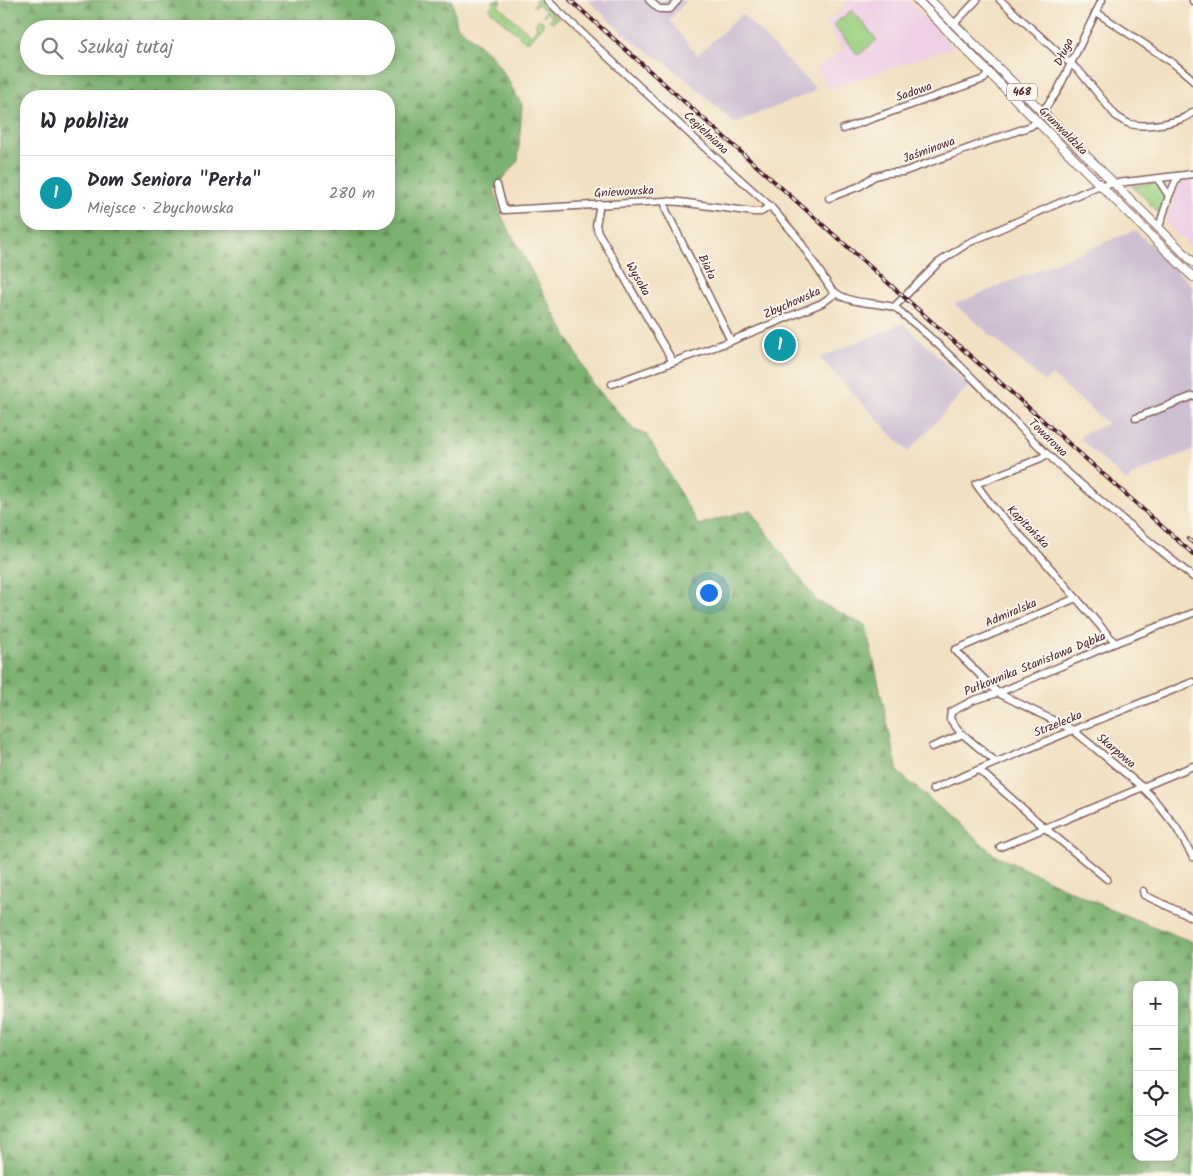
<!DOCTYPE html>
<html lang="pl">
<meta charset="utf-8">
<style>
body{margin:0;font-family:Kalam,sans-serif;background:#f2f2f3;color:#2b2b33}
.controls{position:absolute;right:15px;bottom:15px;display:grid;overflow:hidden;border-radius:10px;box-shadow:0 2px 8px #0003}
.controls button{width:45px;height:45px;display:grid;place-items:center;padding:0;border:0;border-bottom:1px solid #e1e1e2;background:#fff;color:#2b2b33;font:25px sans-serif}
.you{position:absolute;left:708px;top:592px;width:18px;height:18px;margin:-12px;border:4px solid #fff;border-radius:50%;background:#1a73e8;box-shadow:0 0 0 8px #1a73e833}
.badge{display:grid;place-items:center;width:32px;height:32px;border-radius:50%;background:#0b8043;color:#fff;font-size:16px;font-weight:700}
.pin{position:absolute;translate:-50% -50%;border:2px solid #fff;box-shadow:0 1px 5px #0006}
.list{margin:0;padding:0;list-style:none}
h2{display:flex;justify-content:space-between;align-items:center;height:65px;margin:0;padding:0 20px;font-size:21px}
h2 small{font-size:16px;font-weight:400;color:#7c7c81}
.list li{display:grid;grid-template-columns:32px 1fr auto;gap:15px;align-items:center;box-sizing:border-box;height:75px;padding:0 20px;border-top:1px solid #e1e1e2}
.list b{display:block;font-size:19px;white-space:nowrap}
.list p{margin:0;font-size:16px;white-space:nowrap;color:#7c7c81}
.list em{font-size:16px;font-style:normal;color:#7c7c81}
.icon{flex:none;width:28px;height:28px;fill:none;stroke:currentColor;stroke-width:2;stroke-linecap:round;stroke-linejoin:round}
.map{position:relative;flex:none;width:1193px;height:1176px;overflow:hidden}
.search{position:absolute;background:#fff;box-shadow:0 2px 8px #0003;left:20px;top:20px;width:375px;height:55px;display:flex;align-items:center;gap:12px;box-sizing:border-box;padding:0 18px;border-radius:28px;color:#7c7c81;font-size:19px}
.panel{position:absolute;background:#fff;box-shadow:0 2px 8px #0003;left:20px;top:90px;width:375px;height:140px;border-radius:20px}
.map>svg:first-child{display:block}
</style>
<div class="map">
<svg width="1193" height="1176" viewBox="0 0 1193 1176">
<defs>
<pattern id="grass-dots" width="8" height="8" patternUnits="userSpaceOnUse" patternTransform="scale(1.25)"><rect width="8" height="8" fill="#9bd081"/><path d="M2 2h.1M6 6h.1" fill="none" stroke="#87b270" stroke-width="1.8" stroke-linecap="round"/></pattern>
<pattern id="forest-firs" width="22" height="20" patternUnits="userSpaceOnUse" patternTransform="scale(1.25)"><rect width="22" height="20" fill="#7cb26f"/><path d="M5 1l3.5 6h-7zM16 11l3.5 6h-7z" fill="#68905b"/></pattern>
</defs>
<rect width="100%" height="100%" fill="#fbf7ec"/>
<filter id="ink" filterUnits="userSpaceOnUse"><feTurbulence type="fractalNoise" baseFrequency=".02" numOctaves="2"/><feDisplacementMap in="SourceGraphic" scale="10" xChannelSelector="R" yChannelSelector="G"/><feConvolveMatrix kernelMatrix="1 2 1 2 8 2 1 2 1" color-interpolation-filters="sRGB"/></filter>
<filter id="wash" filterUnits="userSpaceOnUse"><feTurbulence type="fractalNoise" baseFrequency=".0096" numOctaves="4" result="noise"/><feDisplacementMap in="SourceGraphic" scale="20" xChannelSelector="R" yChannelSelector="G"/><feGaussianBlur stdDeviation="1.12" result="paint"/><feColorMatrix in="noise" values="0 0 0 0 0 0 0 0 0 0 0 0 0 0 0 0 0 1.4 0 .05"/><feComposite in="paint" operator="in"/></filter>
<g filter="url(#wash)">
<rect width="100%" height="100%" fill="#f1e0c1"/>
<!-- built -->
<g fill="#efd0e6">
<polygon points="851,0 907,0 953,47 828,89 817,68 843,50 826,23"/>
<polygon points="1193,180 1193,249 1172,229 1165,221 1181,182"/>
</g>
<!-- industrial -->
<g fill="#cdbed2">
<polygon points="588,0 687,0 669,20 697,55 742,14 815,88 811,93 734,123 705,96 665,62 641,47 624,34"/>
<polygon points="1135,230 1193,287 1193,450 1131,476 1127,482 1081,440 1081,435 1108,424 1052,375 1045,382 955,304"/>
<polygon points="903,323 969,386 908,452 820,358"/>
</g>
<!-- grass -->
<g fill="url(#grass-dots)" stroke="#727856">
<polygon points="494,0 502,0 498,5 531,35 537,28 535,23 539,19 543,22 543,25 529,41 525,41 489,9 493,5"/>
<polygon points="534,0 539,0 558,18 553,23 549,20 552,16 547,13 544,16 543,15 546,11 538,4 534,7 533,6 536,2"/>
<path d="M1155,183C1171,192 1164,201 1160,214L1132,186Z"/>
</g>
<!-- forest -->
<path fill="url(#forest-firs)" stroke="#63684d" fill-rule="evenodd" d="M0,0H452L457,25L492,56L505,75L522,105L518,161L494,189L502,217L593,384L634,430L647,435L698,525L750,510L817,601L866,626L898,772L995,855L1112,910L1193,942V1176H0ZM29,29H386V66H29ZM26,96H389V224H26ZM1137,985H1174V1157H1137Z"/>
<!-- park -->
<polygon fill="#9bd081" stroke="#727856" points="852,10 877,40 858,55 833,25"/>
</g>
<g filter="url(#ink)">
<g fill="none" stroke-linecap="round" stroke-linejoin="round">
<!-- minor casing -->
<g stroke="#846360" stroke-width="9">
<g id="minor">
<path d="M547,0L693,137L770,206L797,237L831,289C844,301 860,302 876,304C882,305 890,305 895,308C898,309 901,312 904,315C955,356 998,406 1045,452C1092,496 1143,536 1193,577"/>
<polyline points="649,0 659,9 670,9 678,0"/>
<path d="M1000,0L1081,73L1116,116C1121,119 1124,122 1130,124C1145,128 1182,123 1193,112"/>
<polyline points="1193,0 1193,1"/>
<polyline points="1096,12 1173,63 1190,77 1193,81"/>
<polyline points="954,24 977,0"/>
<polyline points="1042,112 1057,92 1102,0"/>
<polyline points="843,129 984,79 989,72"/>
<polyline points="1158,179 1169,196"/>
<polyline points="497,185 504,210 665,201 680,202 754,212 761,212 770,206"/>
<polyline points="829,198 860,186 873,177 886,173 903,172 1031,126 1037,121"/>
<polyline points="665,201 666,210 731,341"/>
<polyline points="600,204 596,225 598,232 673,362"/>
<polyline points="1159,227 1169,196 1178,176"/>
<polyline points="894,307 938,263 968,243 1100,185 1193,174"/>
<polyline points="612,384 731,341 822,303 836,293"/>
<polyline points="1136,418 1193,396"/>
<polyline points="1047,454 1041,458 976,484 993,507 1039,555 1115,643"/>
<polyline points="1076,598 955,650 998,693 1073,730 1142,787 1153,798 1176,827 1193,857"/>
<polyline points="932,747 963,734"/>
<polyline points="996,762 960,732 950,719 951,712 974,700 998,693 1115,643 1193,613"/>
<polyline points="979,770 1045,828 1107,879"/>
<polyline points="933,789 1073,730 1193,682"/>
<polyline points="1000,847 1193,766"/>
<polyline points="1143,891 1144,895 1193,918"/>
</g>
</g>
<!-- major casing -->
<g stroke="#846360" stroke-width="10">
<g id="major">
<polyline points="917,0 1100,185 1193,277"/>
<polyline points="930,0 1193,262"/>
</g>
</g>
<!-- minor -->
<use href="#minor" stroke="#fff" stroke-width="6"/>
<!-- major -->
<use href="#major" stroke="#fff" stroke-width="8"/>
<!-- rail casing -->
<g stroke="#4a1f2b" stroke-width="4">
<g id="rail">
<polyline points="570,0 1193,554"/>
<polyline points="1188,539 1193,543"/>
</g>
</g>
<!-- rail -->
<use href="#rail" stroke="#fbf7ec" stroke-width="2" stroke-dasharray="5.5" stroke-linecap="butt"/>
</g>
</g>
<g text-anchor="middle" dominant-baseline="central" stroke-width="4" stroke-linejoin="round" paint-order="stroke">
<!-- shield labels -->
<rect fill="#fbf7ec" stroke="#7f6065" stroke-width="1" x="1007" y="83.5" width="30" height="17" rx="4"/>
<g font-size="11" font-weight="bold" fill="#4a1f2b">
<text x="1022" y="92">468</text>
</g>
<!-- street labels -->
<g font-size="12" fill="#4a1f2b" stroke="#fbf7ec">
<text transform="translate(1064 52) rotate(-64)">Długa</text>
<text transform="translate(914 92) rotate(-19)">Sadowa</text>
<text transform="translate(1063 131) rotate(45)">Grunwaldzka</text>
<text transform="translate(706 133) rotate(43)">Cegielniana</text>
<text transform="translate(929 150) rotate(-20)">Jaśminowa</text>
<text transform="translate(624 192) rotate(-3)">Gniewowska</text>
<text transform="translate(707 267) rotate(64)">Biała</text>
<text transform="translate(638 279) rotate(60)">Wysoka</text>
<text transform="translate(792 303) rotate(-24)">Zbychowska</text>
<text transform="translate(1048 438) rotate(44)">Towarowa</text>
<text transform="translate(1028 527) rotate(46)">Kapitańska</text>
<text transform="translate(1011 613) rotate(-23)">Admiralska</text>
<text transform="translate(1035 664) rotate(-22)">Pułkownika Stanisława Dąbka</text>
<text transform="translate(1058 724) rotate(-22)">Strzelecka</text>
<text transform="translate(1116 751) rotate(40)">Skarpowa</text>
</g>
</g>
</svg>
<div class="controls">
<button>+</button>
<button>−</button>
<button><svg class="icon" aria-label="locate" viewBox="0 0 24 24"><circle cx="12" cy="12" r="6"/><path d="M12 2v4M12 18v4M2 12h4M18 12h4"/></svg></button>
<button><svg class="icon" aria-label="layers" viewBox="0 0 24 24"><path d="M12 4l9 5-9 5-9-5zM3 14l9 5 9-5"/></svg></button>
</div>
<div class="you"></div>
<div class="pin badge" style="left:780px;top:345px;background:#0f9aa8">1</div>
<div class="search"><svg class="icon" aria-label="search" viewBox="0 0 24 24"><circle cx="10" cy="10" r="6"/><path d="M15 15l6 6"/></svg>Szukaj tutaj</div>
<section class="panel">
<h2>W pobliżu<small></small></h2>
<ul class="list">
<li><span class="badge" style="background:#0f9aa8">1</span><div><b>Dom Seniora &quot;Perła&quot;</b><p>Miejsce · Zbychowska</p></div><em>280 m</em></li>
</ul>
</section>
</div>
